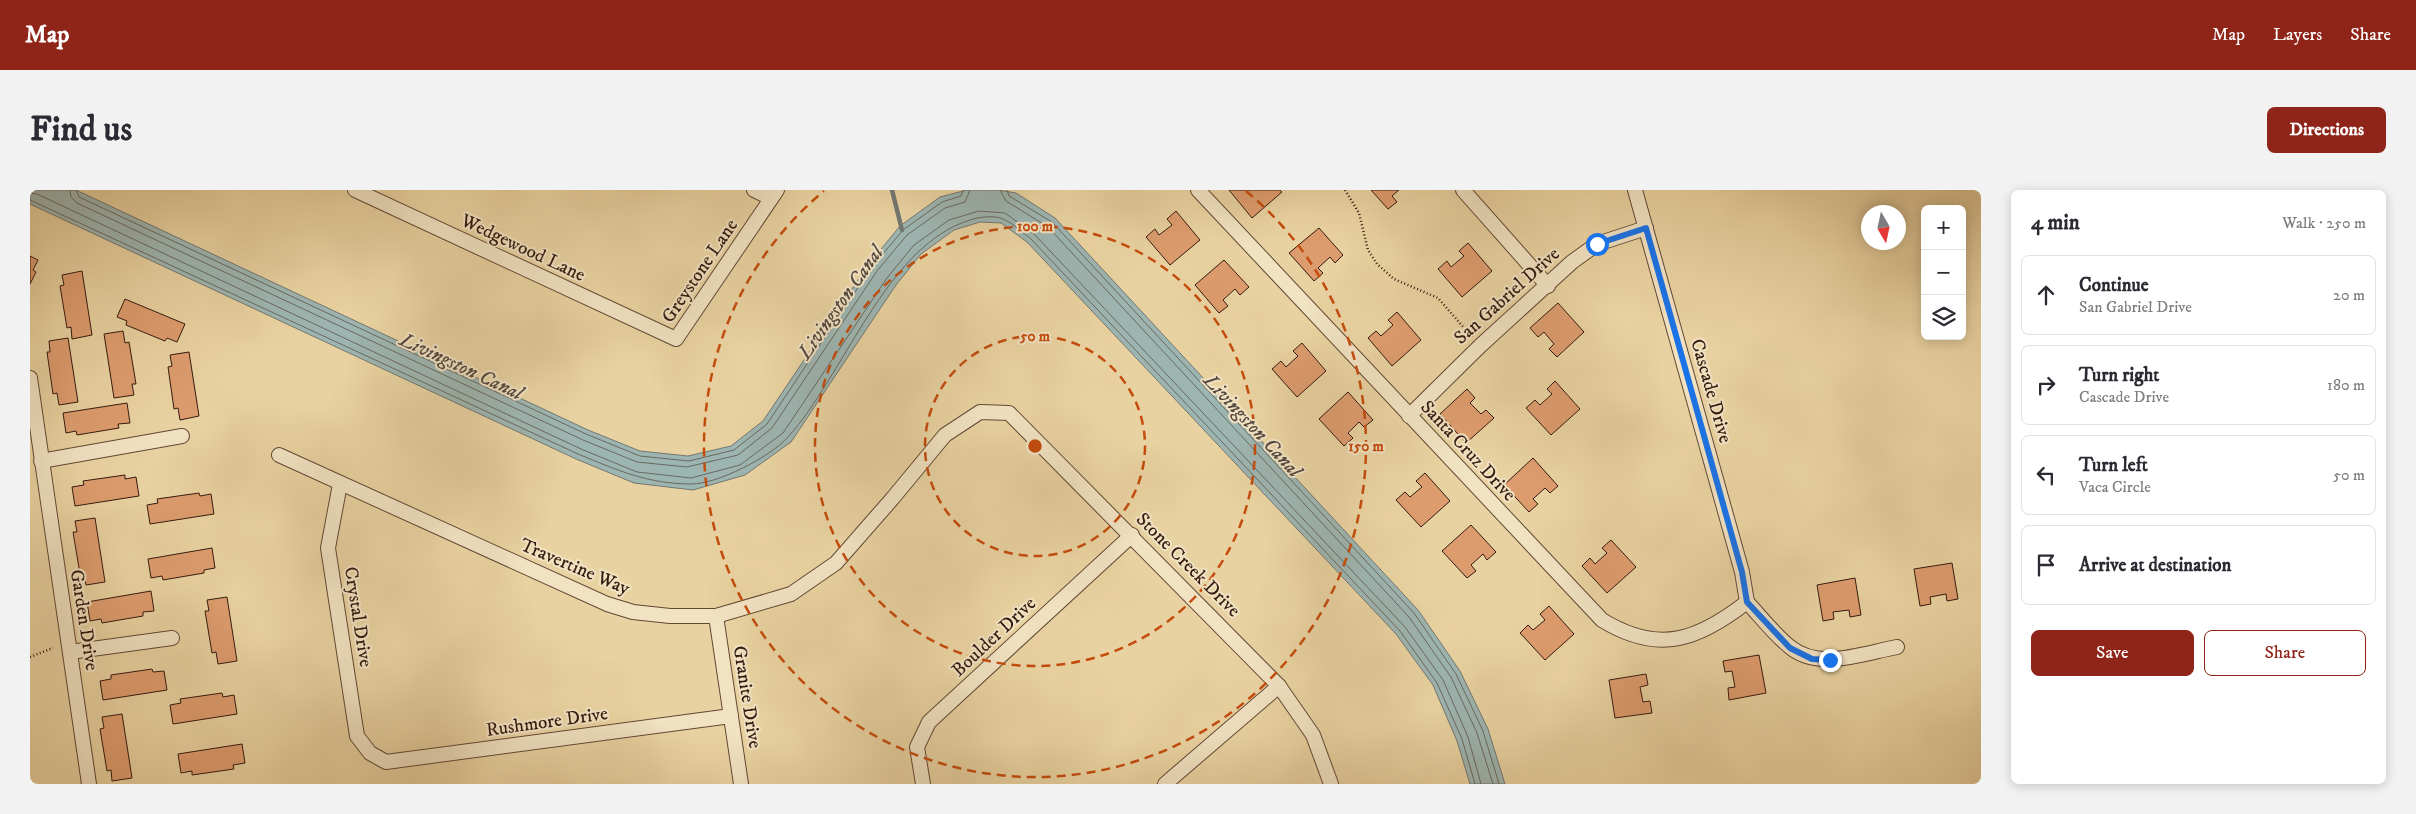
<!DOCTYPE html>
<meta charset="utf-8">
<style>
body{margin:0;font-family:"IM FELL DW Pica",serif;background:#f2f2f3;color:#2b2b33}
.controls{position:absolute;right:15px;top:15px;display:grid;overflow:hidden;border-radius:8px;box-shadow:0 2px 12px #0003}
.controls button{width:45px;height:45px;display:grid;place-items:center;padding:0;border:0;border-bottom:1px solid #e1e1e2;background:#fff;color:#2b2b33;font:25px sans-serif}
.compass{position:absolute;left:1831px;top:15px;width:45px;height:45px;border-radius:50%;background:#fff;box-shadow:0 2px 12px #0003;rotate:171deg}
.stop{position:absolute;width:15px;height:15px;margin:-11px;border:4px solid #1a73e8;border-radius:50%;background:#fff}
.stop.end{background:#1a73e8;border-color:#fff;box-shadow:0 1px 5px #0008}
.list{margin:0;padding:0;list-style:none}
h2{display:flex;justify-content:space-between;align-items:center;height:65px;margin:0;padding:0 20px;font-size:21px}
h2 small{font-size:16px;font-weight:400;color:#7c7c81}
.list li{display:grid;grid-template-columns:32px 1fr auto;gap:15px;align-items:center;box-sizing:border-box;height:80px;margin:0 10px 10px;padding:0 10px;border:1px solid #e1e1e2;border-radius:8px}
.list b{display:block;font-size:19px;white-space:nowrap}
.list p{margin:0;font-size:16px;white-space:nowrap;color:#7c7c81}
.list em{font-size:16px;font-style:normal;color:#7c7c81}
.actions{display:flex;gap:10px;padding:15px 20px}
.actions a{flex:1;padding:11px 0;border:1px solid #8f2418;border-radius:8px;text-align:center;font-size:18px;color:#8f2418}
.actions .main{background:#8f2418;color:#fff}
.icon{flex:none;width:28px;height:28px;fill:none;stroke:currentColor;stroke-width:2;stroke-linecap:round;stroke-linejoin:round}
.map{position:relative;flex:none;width:1951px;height:594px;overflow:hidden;border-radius:8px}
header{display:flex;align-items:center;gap:30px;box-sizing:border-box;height:70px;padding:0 25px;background:#8f2418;color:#fff}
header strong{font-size:24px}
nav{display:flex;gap:28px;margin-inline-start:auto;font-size:18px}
.intro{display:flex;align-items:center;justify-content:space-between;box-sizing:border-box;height:120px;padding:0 30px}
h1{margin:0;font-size:35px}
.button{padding:12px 22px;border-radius:8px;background:#8f2418;color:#fff;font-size:18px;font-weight:700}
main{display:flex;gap:30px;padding:0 30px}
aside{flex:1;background:#fff;border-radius:8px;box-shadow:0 2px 12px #0003}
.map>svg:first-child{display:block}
</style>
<header>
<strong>Map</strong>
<nav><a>Map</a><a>Layers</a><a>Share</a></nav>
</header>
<div class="intro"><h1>Find us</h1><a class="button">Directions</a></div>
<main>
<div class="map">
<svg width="1951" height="594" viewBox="0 0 1951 594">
<rect width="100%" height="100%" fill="#e9d2a1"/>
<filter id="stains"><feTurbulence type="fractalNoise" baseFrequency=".004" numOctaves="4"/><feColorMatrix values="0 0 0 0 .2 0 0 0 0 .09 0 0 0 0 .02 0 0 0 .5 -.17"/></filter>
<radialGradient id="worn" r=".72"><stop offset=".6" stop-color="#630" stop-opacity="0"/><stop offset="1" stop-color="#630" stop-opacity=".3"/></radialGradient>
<!-- water -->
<polygon fill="#9db5b1" stroke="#737771" points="0,0 46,0 558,240 610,261 658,266 701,256 733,231 838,75 870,36 910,7 937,0 968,0 986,3 1025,28 1388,420 1430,481 1458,539 1475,594 1440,594 1427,551 1403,495 1366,444 997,52 971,33 950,32 924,40 891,64 866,95 761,252 715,285 663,300 604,293 546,269 0,14"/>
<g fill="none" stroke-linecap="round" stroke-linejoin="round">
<!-- shore -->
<g stroke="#696860" stroke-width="1">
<polyline points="40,0 41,7 47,13 553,250 607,272 657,277 708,265 742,238 847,81 877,45 915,18 935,12 940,0"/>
<polyline points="46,0 49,7 556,244 610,266 659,271 704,260 737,234 841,78 873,40 912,12 931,6 933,0"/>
<polyline points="970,0 976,11 1018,37 1379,427 1421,487 1447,543 1463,594"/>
<polyline points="977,0 979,6 1022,32 1384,423 1426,484 1453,541 1469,594"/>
<polyline points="0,3 7,4 551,259 607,282 661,288 710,275 753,243 857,88 884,55 919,30 949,21 975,23 1005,45 1375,437 1413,490 1438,547 1451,594"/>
<path d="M0,10L548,264C587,280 618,294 661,294C688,294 740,267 758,247C815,184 856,56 940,30C949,27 964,25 973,29C983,33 993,43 1001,49L1370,441L1407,493L1432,549L1445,594"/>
</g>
<!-- stream -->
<polyline stroke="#737771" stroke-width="4.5" points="862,0 872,40"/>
</g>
<!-- building -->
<g fill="#dd9c6e" stroke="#351a10">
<polygon points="1199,0 1250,0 1252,2 1222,28"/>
<polygon points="1341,0 1369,0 1362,6 1367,12 1358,19"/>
<polygon points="1146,21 1170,50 1140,75 1116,47 1125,39 1129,45 1142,35 1137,29"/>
<polygon points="1289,38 1313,65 1305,73 1300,67 1288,78 1293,83 1284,91 1259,63"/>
<polygon points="1438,53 1462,81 1432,107 1408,79 1417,71 1421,77 1434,66 1429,61"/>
<polygon points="0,66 8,70 3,80 6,82 0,94"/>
<polygon points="1194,70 1219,97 1210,105 1205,99 1193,110 1198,116 1189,123 1165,95"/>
<polygon points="52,81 62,145 42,149 41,137 37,138 30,96 34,95 32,85"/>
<polygon points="95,109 155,134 147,152 137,148 135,151 96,135 97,131 87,127"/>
<polygon points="1528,113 1554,142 1527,167 1519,159 1524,154 1514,142 1508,147 1500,138"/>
<polygon points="1367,122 1391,150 1362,176 1338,148 1346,141 1351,146 1363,135 1358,130"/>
<polygon points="93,141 95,153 99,152 106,194 102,194 104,205 84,208 74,144"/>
<polygon points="38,148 48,212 29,215 27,203 23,204 17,162 20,162 19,151"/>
<polygon points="1272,153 1296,181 1267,207 1242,179 1251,171 1256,177 1268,166 1263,161"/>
<polygon points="159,162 169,226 150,230 148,218 144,219 138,177 142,176 140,165"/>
<polygon points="1525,191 1550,219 1521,245 1496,218 1505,210 1510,215 1522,204 1517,199"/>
<polygon points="1437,199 1445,208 1440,213 1451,224 1456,220 1464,228 1436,253 1410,224"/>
<polygon points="1318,202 1343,230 1334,237 1329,232 1318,243 1323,248 1314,256 1289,229"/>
<polygon points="97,213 100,233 88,234 89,238 47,245 46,241 36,243 33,223"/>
<polygon points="1503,268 1528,296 1520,303 1515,298 1503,309 1508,314 1499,322 1474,295"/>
<polygon points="1395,283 1420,311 1391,337 1366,310 1375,302 1380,307 1392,297 1386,291"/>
<polygon points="95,285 95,289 106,287 109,306 45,316 42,297 54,295 53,291"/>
<polygon points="169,303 170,306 181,304 184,324 120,334 117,315 128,313 127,309"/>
<polygon points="65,328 75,392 56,395 54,384 50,384 43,342 47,342 45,331"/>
<polygon points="1441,335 1466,362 1457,370 1453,364 1441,375 1446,381 1437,388 1412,361"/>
<polygon points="1581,350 1606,377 1577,403 1552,376 1560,368 1565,374 1577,363 1572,358"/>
<polygon points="182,358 185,378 174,380 174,383 133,390 132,386 121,388 118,369"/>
<polygon points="1922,373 1928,409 1917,411 1916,404 1900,407 1901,414 1890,416 1884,379"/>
<polygon points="1825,388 1831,425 1820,427 1819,420 1803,422 1804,429 1793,431 1787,395"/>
<polygon points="121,401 124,421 113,422 113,426 72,433 71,429 60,431 57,412"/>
<polygon points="197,407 207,471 188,474 186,462 182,463 175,421 179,421 177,410"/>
<polygon points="1519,416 1544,444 1515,470 1490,443 1498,435 1503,440 1515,430 1510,424"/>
<polygon points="1729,465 1736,503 1699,510 1698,498 1705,497 1702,481 1695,482 1693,471"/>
<polygon points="122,479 123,482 134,481 137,500 73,510 70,491 81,489 81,485"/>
<polygon points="1616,484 1618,495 1610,497 1613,512 1620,511 1622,523 1585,528 1579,490"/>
<polygon points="192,503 193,507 204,505 207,524 143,534 140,515 151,513 150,509"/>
<polygon points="92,524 102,588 82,591 81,580 77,581 70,539 74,538 72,527"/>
<polygon points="212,554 215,573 203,575 204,579 162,585 162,581 151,583 148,564"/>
</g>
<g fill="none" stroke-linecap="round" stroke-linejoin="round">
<!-- minor casing -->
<g stroke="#624834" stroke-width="16">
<g id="minor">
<polyline points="325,0 646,149 747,0"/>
<polyline points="724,0 741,8"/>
<path d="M1168,0L1572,430C1629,465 1668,450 1717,412"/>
<polyline points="1433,0 1518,96"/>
<polyline points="1605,0 1712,382 1717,412"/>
<polyline points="0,188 59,594"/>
<polyline points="1379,226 1450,156 1542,72 1567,54 1616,38"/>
<polyline points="249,265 577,414 603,422 640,426 686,426 761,404 806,373 862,309 915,245 950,222 979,223 1249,496 1283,545 1301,594"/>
<polyline points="11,271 152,246"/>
<polyline points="310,294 298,358 327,546 340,563 356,572 701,526"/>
<path d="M1717,412C1731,427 1744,444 1760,457C1789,481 1834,463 1867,457"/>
<polyline points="686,426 711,594"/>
<polyline points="40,462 142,448"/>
<polyline points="893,594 887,557 899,532 1102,345"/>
<polyline points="1135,594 1249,496"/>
</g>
</g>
<!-- path -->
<g stroke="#351a10" stroke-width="2.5" stroke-dasharray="1 2.5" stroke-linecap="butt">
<polyline points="1315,0 1329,23 1338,60 1347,74 1364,89 1408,108 1442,147"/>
<polyline points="0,467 23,458"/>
</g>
<!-- minor -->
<use href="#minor" stroke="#f1e2c2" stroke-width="14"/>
</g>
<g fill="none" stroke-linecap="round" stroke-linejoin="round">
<!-- route -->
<polyline stroke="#1a73e8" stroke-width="6" points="1567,54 1616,38 1712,382 1717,412 1760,458 1782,469 1800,470"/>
</g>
<!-- distance rings -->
<g fill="none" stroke="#c44c0d" stroke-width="2.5" stroke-dasharray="9 6">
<circle cx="1005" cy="256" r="110"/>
<circle cx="1005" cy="256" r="220"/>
<path d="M1216 1A331 331 0 1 1 794 1"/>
</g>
<g text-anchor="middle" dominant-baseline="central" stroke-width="4" stroke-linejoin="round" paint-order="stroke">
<!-- street labels -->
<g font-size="19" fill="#351a10" stroke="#f1e2c2">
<text transform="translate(493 58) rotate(25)">Wedgewood Lane</text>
<text transform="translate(670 81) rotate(-56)">Greystone Lane</text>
<text transform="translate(1477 106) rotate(-42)">San Gabriel Drive</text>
<text transform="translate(1681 201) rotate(74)">Cascade Drive</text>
<text transform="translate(1438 261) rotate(47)">Santa Cruz Drive</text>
<text transform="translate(1158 375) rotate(45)">Stone Creek Drive</text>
<text transform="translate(545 377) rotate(23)">Travertine Way</text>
<text transform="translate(328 427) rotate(81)">Crystal Drive</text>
<text transform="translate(54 430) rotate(81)">Garden Drive</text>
<text transform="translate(964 447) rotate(-43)">Boulder Drive</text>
<text transform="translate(717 507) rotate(81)">Granite Drive</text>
<text transform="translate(517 532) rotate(-8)">Rushmore Drive</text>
</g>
<!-- water labels -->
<g font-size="20" font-style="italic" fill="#544840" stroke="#f1e2c2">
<text transform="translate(811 113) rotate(-55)">Livingston Canal</text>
<text transform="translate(431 177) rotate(25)">Livingston Canal</text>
<text transform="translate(1222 236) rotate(47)">Livingston Canal</text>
</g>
</g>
<circle cx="1005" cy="256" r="8" fill="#c44c0d" stroke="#f1e2c2" stroke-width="2.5"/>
<g font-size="15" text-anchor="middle" font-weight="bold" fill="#c44c0d" stroke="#f1e2c2" stroke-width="4" stroke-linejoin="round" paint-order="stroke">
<text x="1005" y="41">100 m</text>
<text x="1005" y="151">50 m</text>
<text x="1336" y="261">150 m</text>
</g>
<rect width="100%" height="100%" filter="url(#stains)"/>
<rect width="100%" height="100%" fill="url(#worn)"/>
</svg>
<div class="controls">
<button>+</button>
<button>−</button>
<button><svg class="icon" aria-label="layers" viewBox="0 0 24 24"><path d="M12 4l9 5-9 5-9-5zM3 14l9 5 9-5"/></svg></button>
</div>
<svg class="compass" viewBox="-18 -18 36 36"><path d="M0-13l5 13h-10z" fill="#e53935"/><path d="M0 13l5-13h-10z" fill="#7c7c81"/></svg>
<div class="stop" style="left:1567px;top:54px"></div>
<div class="stop end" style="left:1800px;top:470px"></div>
</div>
<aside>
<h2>4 min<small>Walk · 250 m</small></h2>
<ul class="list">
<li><svg class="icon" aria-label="ahead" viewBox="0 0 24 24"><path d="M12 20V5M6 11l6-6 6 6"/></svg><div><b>Continue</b><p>San Gabriel Drive</p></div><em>20 m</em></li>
<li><svg class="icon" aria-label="right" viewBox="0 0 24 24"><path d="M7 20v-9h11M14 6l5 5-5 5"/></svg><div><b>Turn right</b><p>Cascade Drive</p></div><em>180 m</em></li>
<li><svg class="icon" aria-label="left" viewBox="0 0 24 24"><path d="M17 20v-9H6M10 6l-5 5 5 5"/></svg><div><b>Turn left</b><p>Vaca Circle</p></div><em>50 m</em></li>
<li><svg class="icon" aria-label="arrive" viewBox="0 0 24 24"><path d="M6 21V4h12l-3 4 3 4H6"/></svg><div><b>Arrive at destination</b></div></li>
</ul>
<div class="actions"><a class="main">Save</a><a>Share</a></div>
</aside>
</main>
